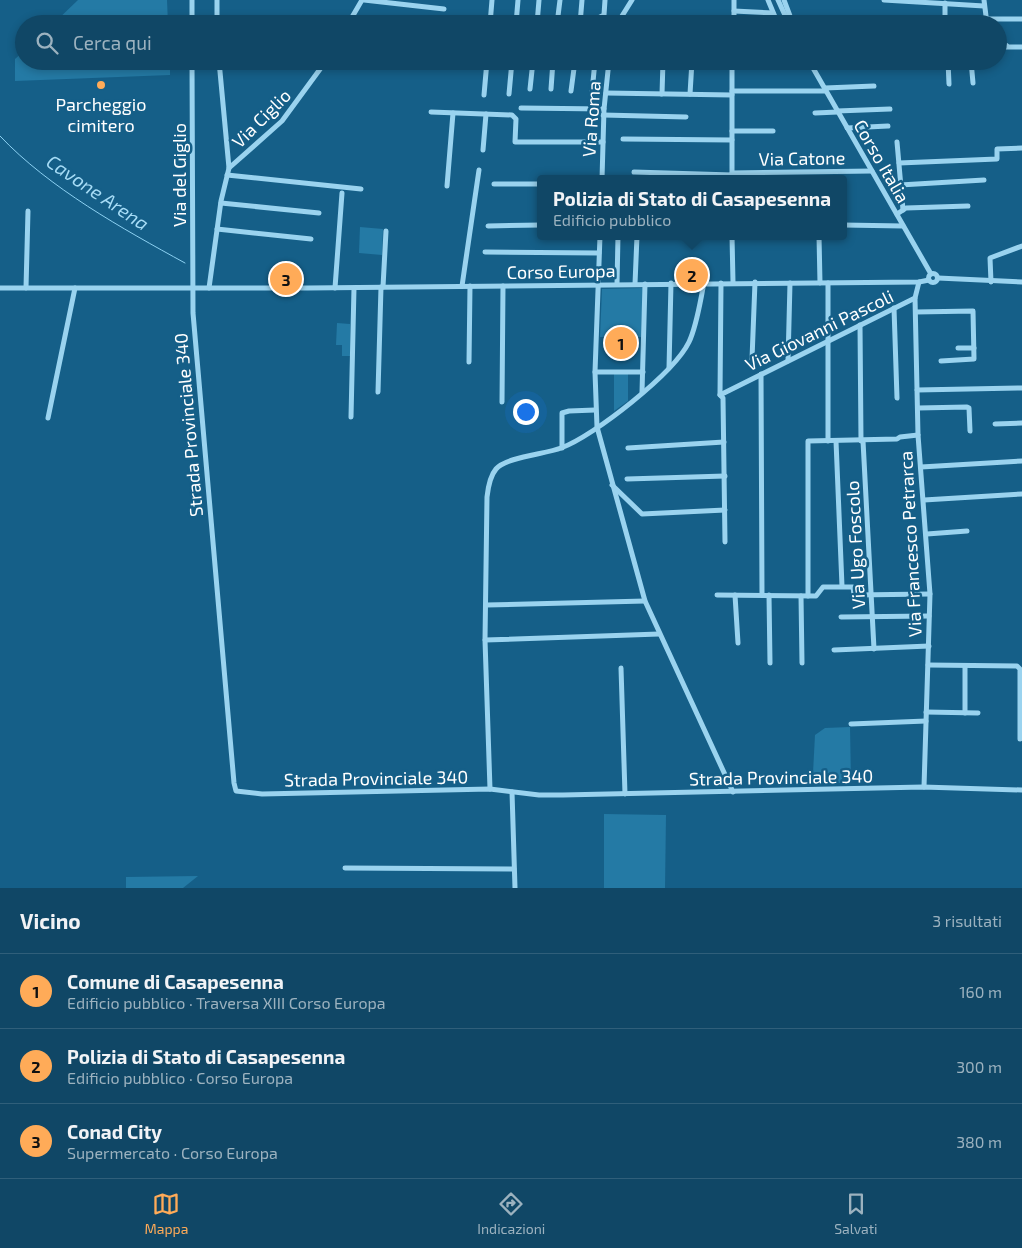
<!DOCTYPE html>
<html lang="it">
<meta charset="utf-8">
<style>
body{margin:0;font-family:"Exo 2",sans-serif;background:#194e6c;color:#f1f3f6}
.you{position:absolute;left:525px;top:411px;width:18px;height:18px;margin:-12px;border:4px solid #fff;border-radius:50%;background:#1a73e8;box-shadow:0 0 0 8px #1a73e833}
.badge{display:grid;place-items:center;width:32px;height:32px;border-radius:50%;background:#ffab58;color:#111;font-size:16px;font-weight:700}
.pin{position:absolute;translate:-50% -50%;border:2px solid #fff;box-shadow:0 1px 5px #0006}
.popup{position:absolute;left:537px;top:175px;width:310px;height:65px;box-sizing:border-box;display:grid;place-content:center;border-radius:5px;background:#104766;filter:drop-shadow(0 1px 4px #0005);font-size:16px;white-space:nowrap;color:#9cb2bf}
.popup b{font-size:19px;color:#f1f3f6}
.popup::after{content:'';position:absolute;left:50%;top:100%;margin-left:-10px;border:10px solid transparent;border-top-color:#104766}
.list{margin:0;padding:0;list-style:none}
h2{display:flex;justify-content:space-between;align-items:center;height:65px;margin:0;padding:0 20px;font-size:21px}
h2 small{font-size:16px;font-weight:400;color:#9cb2bf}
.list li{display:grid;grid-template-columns:32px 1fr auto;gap:15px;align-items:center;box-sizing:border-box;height:75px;padding:0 20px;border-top:1px solid #305f7a}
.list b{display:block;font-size:19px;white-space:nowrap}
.list p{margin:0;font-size:16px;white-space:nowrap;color:#9cb2bf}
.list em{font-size:16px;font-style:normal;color:#9cb2bf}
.icon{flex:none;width:28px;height:28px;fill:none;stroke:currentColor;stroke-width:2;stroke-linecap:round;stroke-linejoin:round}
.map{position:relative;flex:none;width:1022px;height:888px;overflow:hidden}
.search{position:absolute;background:#104766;box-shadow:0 2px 8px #0003;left:15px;right:15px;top:15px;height:55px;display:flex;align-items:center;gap:12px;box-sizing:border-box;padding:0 18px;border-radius:28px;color:#9cb2bf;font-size:19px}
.sheet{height:290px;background:#104766}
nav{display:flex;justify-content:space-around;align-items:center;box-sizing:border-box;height:70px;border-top:1px solid #305f7a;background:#104766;font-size:14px;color:#9cb2bf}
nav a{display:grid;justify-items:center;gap:2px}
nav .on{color:#ffab58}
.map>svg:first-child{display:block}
</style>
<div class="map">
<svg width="1022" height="888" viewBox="0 0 1022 888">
<rect width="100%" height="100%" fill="#155f88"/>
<!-- green -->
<g fill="#247aa5">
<polygon points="78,0 167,0 168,24 53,24"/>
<polygon points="24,51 24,61 170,61 170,75 15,81 15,59"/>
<polygon points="360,227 383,229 382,255 359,253"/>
<polygon points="643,288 641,337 600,337 602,289"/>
<polygon points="337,323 350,324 350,356 342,356 342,345 336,345"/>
<polygon points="614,374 628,374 628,401 614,411"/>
<polygon points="850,727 851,783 819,783 813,773 815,735 825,728"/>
<polygon points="604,814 666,815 665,888 604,888"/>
<polygon points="198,876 183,888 126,888 126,877"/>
</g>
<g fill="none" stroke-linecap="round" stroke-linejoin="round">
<!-- stream -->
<path stroke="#8cd1f2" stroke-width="1" d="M0,136C49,188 123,229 185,263"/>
<!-- minor -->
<g stroke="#9ad3ef" stroke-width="5">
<polyline points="192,0 192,24"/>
<polyline points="364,0 444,9"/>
<polyline points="768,0 778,24"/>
<polyline points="778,0 789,24"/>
<polyline points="784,0 793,24"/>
<polyline points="884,0 984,6"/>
<polyline points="984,0 987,24"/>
<polyline points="945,3 945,24"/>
<polyline points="734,11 773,13"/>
<polyline points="985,19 1022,19"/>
<polyline points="217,24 217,0"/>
<polyline points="348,24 362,0"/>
<polyline points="490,24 492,0"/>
<polyline points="516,24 518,0"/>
<polyline points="537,24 539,0"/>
<polyline points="557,24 560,0"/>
<polyline points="580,24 582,0"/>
<polyline points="599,24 600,17 604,15 605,0"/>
<polyline points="617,24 632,0"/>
<polyline points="734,24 734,0"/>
<polyline points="998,39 1007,46"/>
<polyline points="998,47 1022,47"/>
<polyline points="192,61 193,313 234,783 236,791 262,794 490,789 539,795 563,795 923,787 1022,790"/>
<polyline points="219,61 229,168"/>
<polyline points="809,61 931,274"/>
<polyline points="948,61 949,84"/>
<polyline points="971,61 973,83"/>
<polyline points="325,63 370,66"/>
<polyline points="810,63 854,61"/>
<polyline points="825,88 874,86"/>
<polyline points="530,89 533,61"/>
<polyline points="551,89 553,61"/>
<polyline points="571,91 575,61"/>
<polyline points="732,91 826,91"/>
<polyline points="592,92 595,61"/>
<polyline points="606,93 732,95"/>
<polyline points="509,94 512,61"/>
<polyline points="662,94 663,61"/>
<polyline points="690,94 692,61"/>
<polyline points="484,95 487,61"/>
<polyline points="521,108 604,109"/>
<polyline points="837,111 890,109"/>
<polyline points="431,112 512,115 516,119 515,142 603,142"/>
<polyline points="815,113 838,112"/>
<polyline points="603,115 686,117"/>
<polyline points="847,128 888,126"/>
<polyline points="732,131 773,131"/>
<polyline points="623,139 732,140"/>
<polyline points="897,142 903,210"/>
<polyline points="483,150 486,114"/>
<polyline points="899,163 997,159 997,149 1022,148"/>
<polyline points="634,172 732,175"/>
<polyline points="732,173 872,171"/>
<polyline points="227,175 361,189"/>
<polyline points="602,179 604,109 609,61"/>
<polyline points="732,179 732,61"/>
<polyline points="494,184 541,184"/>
<polyline points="900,185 984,180"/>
<polyline points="447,186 453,113"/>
<polyline points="221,203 319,213"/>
<polyline points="897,214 906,208 968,206"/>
<polyline points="843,225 903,226"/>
<polyline points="488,226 541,225"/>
<polyline points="217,229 311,239"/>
<polyline points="600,236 595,372 597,427 645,601 733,792"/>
<polyline points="732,236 733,282"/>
<polyline points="819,236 820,283"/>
<polyline points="485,252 599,253"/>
<circle cx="933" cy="278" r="4.5"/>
<polyline points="938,278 1022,282"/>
<polyline points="991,282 990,258 1022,246"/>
<polyline points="721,283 720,395 723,398 725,542"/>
<polyline points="828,283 828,441"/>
<polyline points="617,284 618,236"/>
<polyline points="635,284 637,236"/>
<polyline points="462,286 479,170"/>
<polyline points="383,287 386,231"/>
<polyline points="0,288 308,288 919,282 929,280"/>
<polyline points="26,288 28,211"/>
<polyline points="209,288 221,201 229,168 282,121 326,61"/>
<polyline points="335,288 342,193"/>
<polyline points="915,298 918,435 930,594 924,787"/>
<polyline points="894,308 897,398"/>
<polyline points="916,312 973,311 974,359 941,361"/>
<polyline points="860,325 861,441"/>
<polyline points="958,348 974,348"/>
<polyline points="752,359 755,282"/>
<polyline points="788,361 790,283"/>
<polyline points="469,362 470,286"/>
<polyline points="669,368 671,283"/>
<polyline points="595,372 643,372"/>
<polyline points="761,374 762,595"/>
<polyline points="917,390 1022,388"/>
<polyline points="378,392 381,287"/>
<polyline points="642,392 645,284"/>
<polyline points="720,395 915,298 919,282"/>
<polyline points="502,402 503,286"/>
<polyline points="918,408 967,407 969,408 970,431"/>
<polyline points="351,417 354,288"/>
<polyline points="48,418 75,288"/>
<polyline points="995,424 1022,423"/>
<polyline points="836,441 842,586"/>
<polyline points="863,441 874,649"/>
<polyline points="562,448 562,413 569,411 595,410"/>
<polyline points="628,448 724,442"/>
<polyline points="921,467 1022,461"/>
<polyline points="627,479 725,476"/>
<polyline points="612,485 642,514 725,510"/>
<polyline points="924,500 1022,494"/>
<polyline points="927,534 967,531"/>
<polyline points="717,595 816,596 823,587 853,587 854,595 930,594"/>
<polyline points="735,595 738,643"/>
<polyline points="769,595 770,663"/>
<polyline points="801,596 802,663"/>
<polyline points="808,596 808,441 897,439 900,437 918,435"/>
<polyline points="486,605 645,601"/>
<polyline points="841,617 929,616"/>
<polyline points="485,640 659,634"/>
<polyline points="834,650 929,646"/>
<polyline points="928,665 1017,666 1020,669 1020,739"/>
<polyline points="965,666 965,713"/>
<polyline points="621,668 625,794"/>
<polyline points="926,712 978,713"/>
<polyline points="851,724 926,721"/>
<path d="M490,789L485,640L487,497C488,488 490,476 496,469C506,457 546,454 561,448C594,436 674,373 689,342C697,325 700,302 704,283"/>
<polyline points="512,792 515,888"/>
<polyline points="345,868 514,869"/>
</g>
</g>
<!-- markers -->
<circle fill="#ffab58" stroke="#155f88" stroke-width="2" cx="101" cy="85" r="5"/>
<g text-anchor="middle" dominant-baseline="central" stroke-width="5" stroke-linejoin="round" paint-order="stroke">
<!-- poi labels -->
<g font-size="18" fill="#fff" stroke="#155f88">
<text x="101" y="104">Parcheggio<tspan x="101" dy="21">cimitero</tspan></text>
</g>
<!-- street labels -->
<g font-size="18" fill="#fff" stroke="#155f88">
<text transform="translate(261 118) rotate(-45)">Via Ciglio</text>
<text transform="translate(591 119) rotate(-86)">Via Roma</text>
<text transform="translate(802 158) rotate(-1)">Via Catone</text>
<text transform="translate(882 161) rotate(60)">Corso Italia</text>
<text transform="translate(179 175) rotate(-90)">Via del Giglio</text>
<text transform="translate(561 271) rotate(-1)">Corso Europa</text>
<text transform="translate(819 330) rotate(-26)">Via Giovanni Pascoli</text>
<text transform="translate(188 425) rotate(-95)">Strada Provinciale 340</text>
<text transform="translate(910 544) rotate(-93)">Via Francesco Petrarca</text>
<text transform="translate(855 545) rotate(-93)">Via Ugo Foscolo</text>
<text transform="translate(781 777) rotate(-1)">Strada Provinciale 340</text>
<text transform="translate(376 778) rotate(-1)">Strada Provinciale 340</text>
</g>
<!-- water labels -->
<g font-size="19" font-style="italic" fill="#a6dcf6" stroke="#155f88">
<text transform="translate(98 192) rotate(34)">Cavone Arena</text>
</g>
</g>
</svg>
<div class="you"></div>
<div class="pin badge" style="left:621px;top:343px">1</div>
<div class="pin badge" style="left:692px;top:275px">2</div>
<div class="popup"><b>Polizia di Stato di Casapesenna</b>Edificio pubblico</div>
<div class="pin badge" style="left:286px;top:279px">3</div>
<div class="search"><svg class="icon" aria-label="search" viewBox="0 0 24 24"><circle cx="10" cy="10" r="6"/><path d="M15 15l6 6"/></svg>Cerca qui</div>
</div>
<section class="sheet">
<h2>Vicino<small>3 risultati</small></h2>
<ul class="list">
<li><span class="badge">1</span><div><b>Comune di Casapesenna</b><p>Edificio pubblico · Traversa XIII Corso Europa</p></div><em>160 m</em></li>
<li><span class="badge">2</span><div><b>Polizia di Stato di Casapesenna</b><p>Edificio pubblico · Corso Europa</p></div><em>300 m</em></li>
<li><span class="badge">3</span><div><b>Conad City</b><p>Supermercato · Corso Europa</p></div><em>380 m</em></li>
</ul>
</section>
<nav>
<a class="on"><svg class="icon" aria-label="map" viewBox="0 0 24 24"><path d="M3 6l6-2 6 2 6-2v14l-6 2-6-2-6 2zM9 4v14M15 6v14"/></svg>Mappa</a>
<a><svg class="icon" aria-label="directions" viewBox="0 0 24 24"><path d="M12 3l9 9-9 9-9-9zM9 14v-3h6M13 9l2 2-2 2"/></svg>Indicazioni</a>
<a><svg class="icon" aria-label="saved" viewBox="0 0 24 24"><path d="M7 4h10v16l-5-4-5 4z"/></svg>Salvati</a>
</nav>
